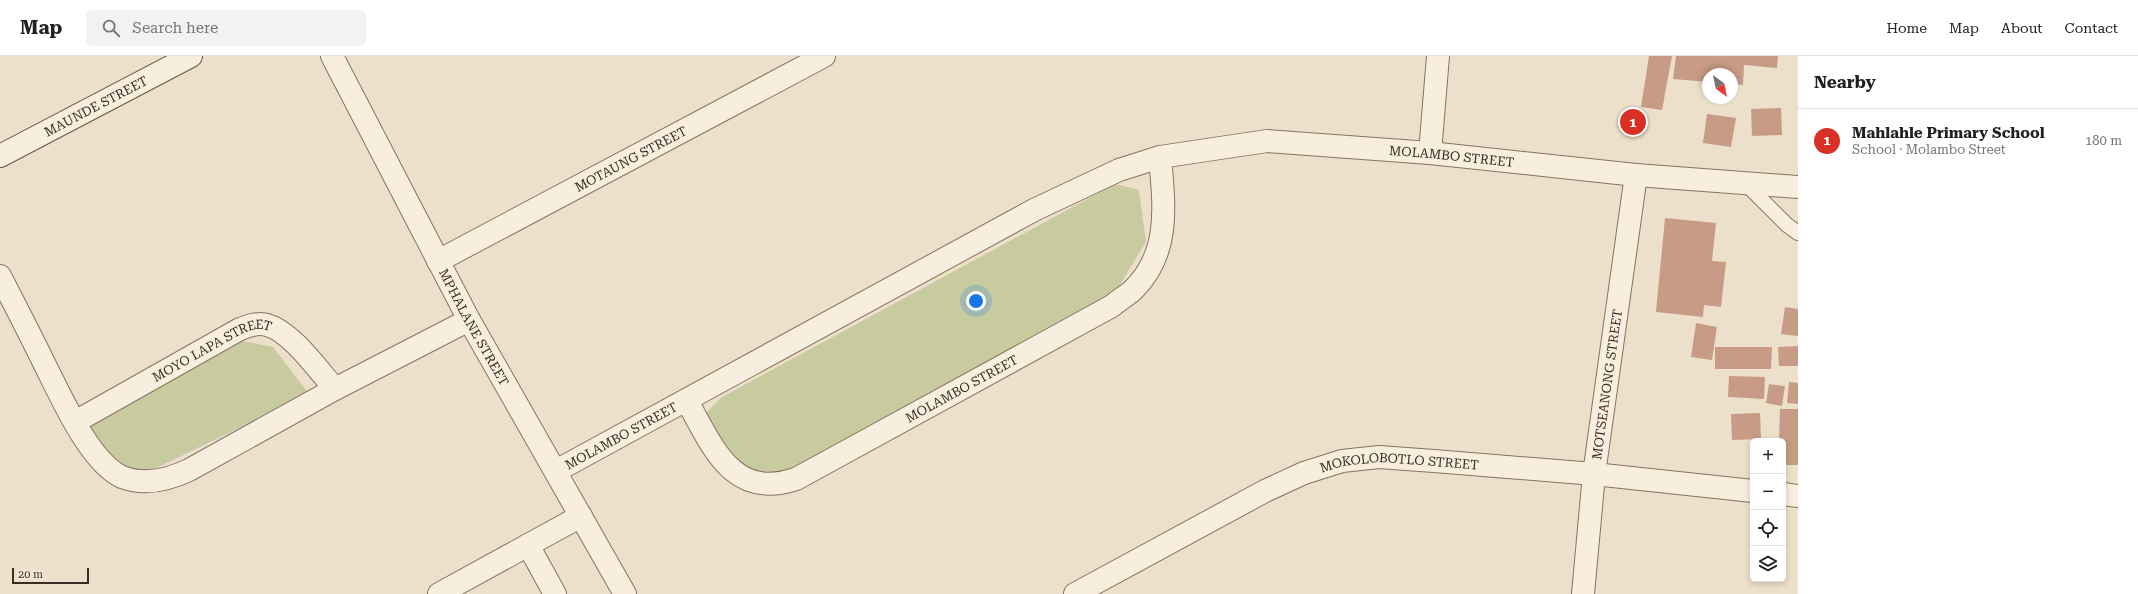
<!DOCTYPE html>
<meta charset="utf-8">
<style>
body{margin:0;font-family:"Roboto Serif",serif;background:#f2f2f2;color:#202124}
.controls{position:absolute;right:12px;bottom:12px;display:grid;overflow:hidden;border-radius:6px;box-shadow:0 2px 6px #0003}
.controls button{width:36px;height:36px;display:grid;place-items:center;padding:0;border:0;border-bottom:1px solid #e0e0e0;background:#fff;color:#202124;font:20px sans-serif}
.compass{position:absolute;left:1702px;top:12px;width:36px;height:36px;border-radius:50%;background:#fff;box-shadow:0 2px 6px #0003;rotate:147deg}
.scale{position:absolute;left:12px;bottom:10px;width:77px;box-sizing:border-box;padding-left:4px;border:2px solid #3a2c23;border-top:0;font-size:11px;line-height:14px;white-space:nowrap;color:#3a2c23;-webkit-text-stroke:3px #f4eadb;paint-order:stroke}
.you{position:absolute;left:976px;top:245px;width:14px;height:14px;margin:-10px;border:3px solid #fff;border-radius:50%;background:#1a73e8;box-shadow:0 0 0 6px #1a73e833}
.badge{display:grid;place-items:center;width:26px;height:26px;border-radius:50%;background:#d93025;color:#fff;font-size:13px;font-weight:700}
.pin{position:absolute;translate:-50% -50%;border:2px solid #fff;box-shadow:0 1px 4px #0006}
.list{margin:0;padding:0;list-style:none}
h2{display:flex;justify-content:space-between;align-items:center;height:52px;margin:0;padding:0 16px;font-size:17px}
h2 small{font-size:13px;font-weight:400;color:#757577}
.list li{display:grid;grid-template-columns:26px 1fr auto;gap:12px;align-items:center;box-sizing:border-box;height:64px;padding:0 16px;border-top:1px solid #e0e0e0}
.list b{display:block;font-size:15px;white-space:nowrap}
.list p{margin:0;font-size:13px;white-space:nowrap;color:#757577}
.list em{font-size:13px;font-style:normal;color:#757577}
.icon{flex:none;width:22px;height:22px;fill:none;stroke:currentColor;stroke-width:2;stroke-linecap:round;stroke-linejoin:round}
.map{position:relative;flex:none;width:1798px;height:538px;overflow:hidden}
header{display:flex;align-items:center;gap:24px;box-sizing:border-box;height:56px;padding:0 20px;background:#fff;border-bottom:1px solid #e0e0e0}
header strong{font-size:19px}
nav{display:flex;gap:22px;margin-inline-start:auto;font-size:14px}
.search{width:280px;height:36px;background:#f2f2f2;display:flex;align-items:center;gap:10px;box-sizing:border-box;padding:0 14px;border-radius:6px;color:#757577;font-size:15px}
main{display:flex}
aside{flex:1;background:#fff}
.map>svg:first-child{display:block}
</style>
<header>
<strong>Map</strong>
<div class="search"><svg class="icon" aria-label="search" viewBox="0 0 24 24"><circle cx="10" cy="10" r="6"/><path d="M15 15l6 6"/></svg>Search here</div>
<nav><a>Home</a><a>Map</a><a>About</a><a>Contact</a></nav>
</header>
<main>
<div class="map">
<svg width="1798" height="538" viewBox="0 0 1798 538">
<rect width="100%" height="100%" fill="#ece0cb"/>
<!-- green -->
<g fill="#c8caa0">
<polygon points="1115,128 1139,134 1146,186 1115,237 822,398 765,426 733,414 703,360 722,341"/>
<polygon points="243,285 273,291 309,338 142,419 126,417 85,369"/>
</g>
<!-- building -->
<g fill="#c79b85">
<polygon points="1649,0 1672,0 1662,54 1641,51"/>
<polygon points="1676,0 1778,0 1777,12 1744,9 1743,29 1732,28 1732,18 1708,18 1708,26 1673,23"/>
<polygon points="1781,52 1782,79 1752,80 1751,53"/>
<polygon points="1707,58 1736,62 1731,91 1703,87"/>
<polygon points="1665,162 1716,167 1712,205 1726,206 1721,251 1704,249 1703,261 1656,256"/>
<polygon points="1785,251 1798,253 1798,280 1781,278"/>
<polygon points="1696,267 1717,271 1712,304 1691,301"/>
<polygon points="1798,290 1798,310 1779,310 1778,291"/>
<polygon points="1715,291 1772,291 1771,313 1715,313"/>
<polygon points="1729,320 1765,321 1764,343 1728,341"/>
<polygon points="1789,326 1798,327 1798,348 1787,347"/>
<polygon points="1769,328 1785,330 1782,350 1766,347"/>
<polygon points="1780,353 1798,353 1798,409 1783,409 1783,385 1779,385"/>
<polygon points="1760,357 1761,383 1732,384 1731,358"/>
</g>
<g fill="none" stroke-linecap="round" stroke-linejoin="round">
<!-- lane casing -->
<g stroke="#887261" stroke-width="16">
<polyline id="lane" points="1744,126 1787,169 1798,177"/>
</g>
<!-- street casing -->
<g stroke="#887261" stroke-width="24">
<g id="street">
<path id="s1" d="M332,0L469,264L625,538"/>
<polyline points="1430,97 1438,0"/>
<path id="s2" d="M438,205L824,0"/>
<path d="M0,220C15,249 30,278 44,307C60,338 89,406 122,421C145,430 168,424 189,414L335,333L469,264"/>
<path id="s3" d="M687,345C713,391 732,444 796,423L1112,250C1119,244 1128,239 1134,233C1171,196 1164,148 1160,101"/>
<path id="s4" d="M75,366L240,273C248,270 258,266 267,269C292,276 318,314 335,333"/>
<path id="s5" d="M556,415L1034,154L1119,114L1160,101L1267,85L1430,97L1636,119L1798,131"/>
<polyline points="1783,438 1798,440"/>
<polyline points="528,489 555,538"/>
<polyline points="439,538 581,460"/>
<path id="s6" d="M1075,538L1265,435L1304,417L1342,405L1379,401L1434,405L1594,418L1753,435"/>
<path id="s7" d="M1583,538L1594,418L1636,119"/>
</g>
</g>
<!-- secondary casing -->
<g stroke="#6a5443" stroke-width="24">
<g id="secondary">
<path id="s8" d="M0,100L191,0"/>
</g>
</g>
<!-- lane -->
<use href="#lane" stroke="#f7eede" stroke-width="14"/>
<!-- street -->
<use href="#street" stroke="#f7eede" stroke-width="22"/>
<!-- secondary -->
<use href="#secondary" stroke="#f7eede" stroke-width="22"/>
</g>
<g text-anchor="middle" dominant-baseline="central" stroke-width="3.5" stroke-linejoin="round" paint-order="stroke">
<!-- street labels -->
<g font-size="13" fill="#3a2c23" stroke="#f4eadb">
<text stroke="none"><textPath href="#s8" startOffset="108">MAUNDE STREET</textPath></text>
<text stroke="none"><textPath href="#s5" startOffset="975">MOLAMBO STREET</textPath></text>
<text stroke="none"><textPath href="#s2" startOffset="218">MOTAUNG STREET</textPath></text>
<text stroke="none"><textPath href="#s1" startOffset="306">MPHALANE STREET</textPath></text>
<text stroke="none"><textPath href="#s4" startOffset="156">MOYO LAPA STREET</textPath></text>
<text stroke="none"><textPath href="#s7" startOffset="211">MOTSEANONG STREET</textPath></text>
<text stroke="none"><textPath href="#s3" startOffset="339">MOLAMBO STREET</textPath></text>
<text stroke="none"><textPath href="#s5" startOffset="74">MOLAMBO STREET</textPath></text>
<text stroke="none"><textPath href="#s6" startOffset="356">MOKOLOBOTLO STREET</textPath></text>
</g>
</g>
</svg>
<div class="controls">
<button>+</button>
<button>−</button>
<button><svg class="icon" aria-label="locate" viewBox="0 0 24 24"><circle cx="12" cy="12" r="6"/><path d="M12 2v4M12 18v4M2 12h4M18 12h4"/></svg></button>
<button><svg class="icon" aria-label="layers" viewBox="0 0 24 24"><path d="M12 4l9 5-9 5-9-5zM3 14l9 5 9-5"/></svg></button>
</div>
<svg class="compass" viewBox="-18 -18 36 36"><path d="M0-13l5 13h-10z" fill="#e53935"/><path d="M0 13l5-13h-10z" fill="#757577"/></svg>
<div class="scale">20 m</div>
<div class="you"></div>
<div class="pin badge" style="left:1633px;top:66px">1</div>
</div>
<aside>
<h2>Nearby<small></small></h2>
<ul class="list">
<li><span class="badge">1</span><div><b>Mahlahle Primary School</b><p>School · Molambo Street</p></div><em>180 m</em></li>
</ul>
</aside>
</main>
